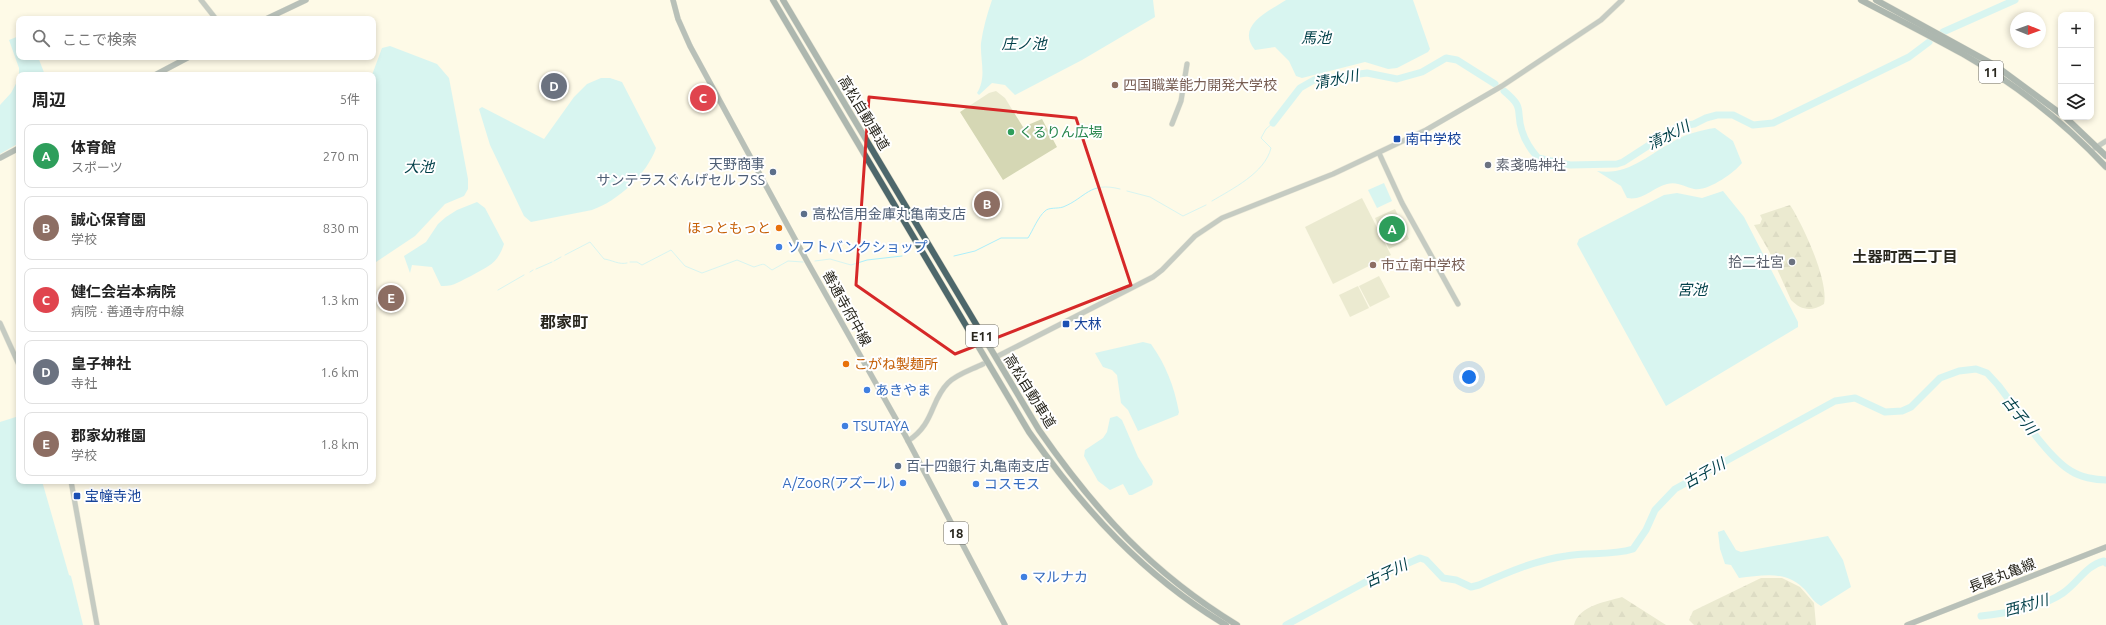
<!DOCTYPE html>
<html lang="ja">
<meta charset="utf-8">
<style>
body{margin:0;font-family:Ubuntu,"Noto Sans JP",sans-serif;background:#f6f6f6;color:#222}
.controls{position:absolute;right:12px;top:12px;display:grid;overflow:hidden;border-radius:8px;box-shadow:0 2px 6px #0003}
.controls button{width:36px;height:36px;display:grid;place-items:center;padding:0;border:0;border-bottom:1px solid #e0e0e0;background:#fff;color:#222;font:20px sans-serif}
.compass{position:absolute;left:2010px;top:12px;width:36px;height:36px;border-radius:50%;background:#fff;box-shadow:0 2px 6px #0003;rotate:91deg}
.you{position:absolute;left:1469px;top:377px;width:14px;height:14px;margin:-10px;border:3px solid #fff;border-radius:50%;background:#1a73e8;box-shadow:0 0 0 6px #1a73e833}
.badge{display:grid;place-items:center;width:26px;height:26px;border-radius:50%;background:#ea580c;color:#fff;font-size:13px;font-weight:700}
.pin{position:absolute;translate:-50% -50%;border:2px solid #fff;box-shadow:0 1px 4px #0006}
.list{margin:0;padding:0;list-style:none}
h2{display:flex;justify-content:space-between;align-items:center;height:52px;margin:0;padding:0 16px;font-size:17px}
h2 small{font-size:13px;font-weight:400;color:#767676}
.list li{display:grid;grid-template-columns:26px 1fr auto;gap:12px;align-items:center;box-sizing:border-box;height:64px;margin:0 8px 8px;padding:0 8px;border:1px solid #e0e0e0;border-radius:8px}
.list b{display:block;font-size:15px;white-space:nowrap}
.list p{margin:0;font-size:13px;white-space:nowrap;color:#767676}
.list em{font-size:13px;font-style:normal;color:#767676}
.icon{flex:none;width:22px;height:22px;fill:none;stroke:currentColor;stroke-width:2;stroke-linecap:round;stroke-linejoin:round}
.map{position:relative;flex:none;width:2106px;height:625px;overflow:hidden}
.search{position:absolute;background:#fff;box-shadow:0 2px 6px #0003;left:16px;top:16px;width:360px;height:44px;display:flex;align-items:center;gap:10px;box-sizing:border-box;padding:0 14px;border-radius:8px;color:#767676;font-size:15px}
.panel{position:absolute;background:#fff;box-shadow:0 2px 6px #0003;left:16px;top:72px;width:360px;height:412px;border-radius:8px}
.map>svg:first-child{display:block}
</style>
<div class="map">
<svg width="2106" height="625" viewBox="0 0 2106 625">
<defs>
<pattern id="forest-firs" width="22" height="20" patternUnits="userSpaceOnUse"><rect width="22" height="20" fill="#d5d7b4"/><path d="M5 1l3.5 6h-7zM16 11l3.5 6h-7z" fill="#b7b89a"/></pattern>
</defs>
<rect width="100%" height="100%" fill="#fefae7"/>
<!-- forest -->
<g fill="url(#forest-firs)">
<path d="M1790,205C1803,225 1829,281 1824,304C1811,312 1801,310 1791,300L1769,251L1754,225L1760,224L1762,219L1760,215Z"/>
<polygon points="1761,578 1782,578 1800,587 1814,603 1816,625 1694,625 1689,620 1693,611"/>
<path d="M1622,597L1666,625H1574C1579,605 1606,602 1622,597Z"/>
</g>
<!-- park -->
<g fill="#d5d7b4">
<polygon points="996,91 1005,98 1023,127 1042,119 1057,147 1003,180 960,112 989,93"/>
<polygon points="1362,198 1391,255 1333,284 1305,227"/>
<polygon points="1395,209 1409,239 1389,249 1375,218"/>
<polygon points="1379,276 1390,297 1370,307 1359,286"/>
<polygon points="1358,286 1369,308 1350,317 1339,295"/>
</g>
<!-- water -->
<g fill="#aceffb">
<path d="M992,0H1153L1155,17L1082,60L1015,95L1005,85L992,83L979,95L977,93C987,77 980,61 981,43C983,29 987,14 992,0Z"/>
<path d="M1286,0H1413L1430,49L1428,52L1397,68L1388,69L1365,62L1302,78L1296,76L1289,61L1275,47L1255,50C1235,26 1269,11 1286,0Z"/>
<polygon points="19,36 19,57 38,57 45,75 19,75 19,68 9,40"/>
<polygon points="390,46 437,64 449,78 468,179 468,189 464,196 445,204 415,236 373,264 372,75 382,48"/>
<polygon points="19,78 19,143 0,154 0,105 11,93"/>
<path d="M601,78H610L622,82L656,148C647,174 618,201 592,210L531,222L524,216L490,145L479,109L482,107L544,139L574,97L587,84Z"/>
<path d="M1715,128L1733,141L1742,163C1734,173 1707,192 1694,189C1685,187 1677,181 1667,184C1653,187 1644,201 1627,198L1621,186L1597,171C1628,176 1648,155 1674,141C1686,134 1701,130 1715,128Z"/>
<polygon points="1384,183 1392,201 1377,208 1368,190"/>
<polygon points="1723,191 1744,217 1798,322 1798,327 1666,406 1577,244 1579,239 1664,195 1677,193 1702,198"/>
<path d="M477,202L485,208L504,244C497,265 488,266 471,276C460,281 453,287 441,286L432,267L412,265L410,273L404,256L426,242L438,224L446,217L457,210Z"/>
<path d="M1143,342L1151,344C1166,365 1174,386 1179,412L1178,415L1138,431L1128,410L1121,403L1117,375L1112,370L1103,367L1095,353Z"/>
<polygon points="19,416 19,481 42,481 69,575 71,576 83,625 0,625 0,422"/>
<polygon points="1117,416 1122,420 1138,457 1153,481 1152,485 1132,495 1129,495 1123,484 1110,490 1098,481 1084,456 1085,450 1103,438 1107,432 1110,418"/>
<path d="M1724,530L1736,550L1741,552L1828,536L1843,560L1851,587L1821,606C1812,601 1810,594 1802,587C1784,570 1761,576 1739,578L1731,565L1725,564L1720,549L1718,532Z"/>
</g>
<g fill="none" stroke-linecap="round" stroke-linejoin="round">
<!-- stream -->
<g stroke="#aceffb" stroke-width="1">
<polyline points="1127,191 1150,197 1183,216 1206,205"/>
<path d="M1212,201C1232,189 1265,173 1271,148L1261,138L1266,129L1273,123"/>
<path d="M565,255L590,242L604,259C612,260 619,265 627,263"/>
<path d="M954,256L975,251L1001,238H1028C1033,230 1038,217 1045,211C1049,207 1057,209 1063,207C1086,198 1089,181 1120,189"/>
<polyline points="554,261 561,257"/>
<polyline points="815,261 830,259 851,265 867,260 902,256"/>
<path d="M630,262H637L642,265L671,250L685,266L702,273L737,260L754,267C766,263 762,263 772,270L788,261L803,262"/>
<polyline points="536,269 552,262"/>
<polyline points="530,272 533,270"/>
<polyline points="498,290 524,275"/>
</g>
<!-- river -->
<g stroke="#aceffb" stroke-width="7">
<polyline points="1943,32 2015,0"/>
<path d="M1504,91C1526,109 1515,110 1522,131C1525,141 1531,150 1538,158L1570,165L1617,164L1623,162L1677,127L1694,124L1706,118L1717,115H1733L1753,125L1773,123L1909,57L1929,42"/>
<polyline points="1273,123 1300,88 1314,80 1367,73 1397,79 1422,72 1446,58 1457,60 1495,84"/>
<path d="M1981,616C2007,613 2041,608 2063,593C2079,582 2085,566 2104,561L2106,563"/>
<path d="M1286,625L1371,579L1420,558L1426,560L1443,578L1456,580L1471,587L1479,585C1506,573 1536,560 1566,556C1588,552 1611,556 1633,549L1646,530L1655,510L1675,489L1835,401L1855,398L1885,412L1902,411L1911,407L1940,378L1959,371L1976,369L1987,373L1998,385C2016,408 2047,457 2071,471C2080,477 2095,480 2106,480"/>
</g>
<!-- secondary casing -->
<g stroke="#d7d4c3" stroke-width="6">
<g id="secondary">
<polyline points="201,0 216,19"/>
<polyline points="1172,124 1181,101 1187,64"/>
<polyline points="2095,148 2106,141"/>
<polyline points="1379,153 1402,203 1458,304"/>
<polyline points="0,323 19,365"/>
<polyline points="998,356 1153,277 1162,270 1195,236 1222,218 1333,174 1426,130 1502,86 1601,20 1622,0"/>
<path d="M908,441C935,423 930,401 948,383C957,374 971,370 983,364"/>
<polyline points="71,481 97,625"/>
</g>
</g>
<!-- primary casing -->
<g stroke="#d7d4c3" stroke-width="6">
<g id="primary">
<polyline points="673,0 678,19 690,46 808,263 905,435 1005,625"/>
<polyline points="266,19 306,0"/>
<polyline points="155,75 189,57"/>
<polyline points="0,158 19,148"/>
<polyline points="1907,625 2106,547"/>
</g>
</g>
<!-- highway casing -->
<g stroke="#d7d4c3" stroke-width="7">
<g id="highway">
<path d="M773,0L1029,432C1084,510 1144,576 1226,625"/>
<path d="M783,0L1039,430C1096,512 1152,573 1237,625"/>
<path d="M1861,0C1895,18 1929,35 1963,54C2015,84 2065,123 2106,167"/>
<polyline points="1876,0 1996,66 2061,114"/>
<polyline points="2065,117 2106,156"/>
</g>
</g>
<!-- secondary -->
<use href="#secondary" stroke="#819396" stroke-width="5"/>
<!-- primary -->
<use href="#primary" stroke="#657b7f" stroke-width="5.5"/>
<!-- highway -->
<use href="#highway" stroke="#4d676b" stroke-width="6"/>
</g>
<!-- marked area -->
<path d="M0 0H2106V625H0ZM869,97L1076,118L1131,285L955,354L856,285Z" fill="#fefae7" fill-opacity=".55" fill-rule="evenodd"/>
<path fill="none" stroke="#d62828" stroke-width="3" stroke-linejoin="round" d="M869,97L1076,118L1131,285L955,354L856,285Z"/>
<!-- markers -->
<g fill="#8d6e63" stroke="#fff" stroke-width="1.5">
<circle cx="1115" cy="85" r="4"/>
<circle cx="1373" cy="265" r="4"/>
</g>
<circle fill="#2e9e5b" stroke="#fff" stroke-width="1.5" cx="1011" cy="132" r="4"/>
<g fill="#1a4fb4" stroke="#fff" stroke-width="1.5">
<rect x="1393" y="135" width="8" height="8" rx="2"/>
<rect x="1062" y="320" width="8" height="8" rx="2"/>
<rect x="73" y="492" width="8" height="8" rx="2"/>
</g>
<g fill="#6b7280" stroke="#fff" stroke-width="1.5">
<circle cx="1488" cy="165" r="4"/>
<circle cx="1792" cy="262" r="4"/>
</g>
<g fill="#5c6f8a" stroke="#fff" stroke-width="1.5">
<circle cx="773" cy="172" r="4"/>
<circle cx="804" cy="214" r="4"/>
<circle cx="898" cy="466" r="4"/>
</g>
<g fill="#e8710a" stroke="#fff" stroke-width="1.5">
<circle cx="779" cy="228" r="4"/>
<circle cx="846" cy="364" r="4"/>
</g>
<g fill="#3f7fe0" stroke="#fff" stroke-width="1.5">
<circle cx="779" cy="247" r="4"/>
<circle cx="867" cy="390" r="4"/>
<circle cx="845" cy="426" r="4"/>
<circle cx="903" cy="483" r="4"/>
<circle cx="976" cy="484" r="4"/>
<circle cx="1024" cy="577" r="4"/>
</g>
<g text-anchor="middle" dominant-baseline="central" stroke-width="4" stroke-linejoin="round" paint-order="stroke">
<!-- shield labels -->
<g fill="#fff" stroke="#686761" stroke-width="1">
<rect x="1979" y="61" width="24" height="22" rx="3"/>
<rect x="966" y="325" width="32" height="22" rx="3"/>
<rect x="944" y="522" width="24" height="22" rx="3"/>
</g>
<g font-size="13" font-weight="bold" fill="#28261d">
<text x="1991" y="72">11</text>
<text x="982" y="336">E11</text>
<text x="956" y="533">18</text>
</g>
<!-- education labels -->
<g font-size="14" fill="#785e54" stroke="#fff" text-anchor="start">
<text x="1123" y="85">四国職業能力開発大学校</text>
<text x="1381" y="265">市立南中学校</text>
</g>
<!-- street labels -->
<g font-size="14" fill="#28261d" stroke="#fff">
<text transform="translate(864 113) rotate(59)">高松自動車道</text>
<text transform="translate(847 308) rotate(61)">善通寺府中線</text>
<text transform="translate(1030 391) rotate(58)">高松自動車道</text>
<text transform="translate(2002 575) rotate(-21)">長尾丸亀線</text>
</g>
<!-- leisure labels -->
<g font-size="14" fill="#27864d" stroke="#fff" text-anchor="start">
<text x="1019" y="132">くるりん広場</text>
</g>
<!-- transit labels -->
<g font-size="14" fill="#164399" stroke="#fff" text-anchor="start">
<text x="1405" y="139">南中学校</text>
<text x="1074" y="324">大林</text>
<text x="85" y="496">宝幢寺池</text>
</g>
<!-- service labels -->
<g font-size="14" fill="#4e5e75" stroke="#fff" text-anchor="start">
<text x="765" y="164" text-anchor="end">天野商事<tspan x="765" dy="16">サンテラスぐんげセルフSS</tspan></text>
<text x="812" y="214">高松信用金庫丸亀南支店</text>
<text x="906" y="466">百十四銀行 丸亀南支店</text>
</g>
<!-- worship labels -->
<g font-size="14" fill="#5b616d" stroke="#fff" text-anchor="start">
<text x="1496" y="165">素戔嗚神社</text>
<text x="1784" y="262" text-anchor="end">拾二社宮</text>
</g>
<!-- food labels -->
<g font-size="14" fill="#c56008" stroke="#fff" text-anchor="end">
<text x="771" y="228">ほっともっと</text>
<text x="854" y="364" text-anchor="start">こがね製麺所</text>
</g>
<!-- shop labels -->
<g font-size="14" fill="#366cbe" stroke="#fff" text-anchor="start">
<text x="787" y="247">ソフトバンクショップ</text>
<text x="875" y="390">あきやま</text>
<text x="853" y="426">TSUTAYA</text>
<text x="895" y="483" text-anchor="end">A/ZooR(アズール)</text>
<text x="984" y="484">コスモス</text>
<text x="1032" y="577">マルナカ</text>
</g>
<!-- water labels -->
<g font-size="15" font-style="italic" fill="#003f48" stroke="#fff">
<text x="1316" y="37">馬池</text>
<text x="1024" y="43">庄ノ池</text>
<text transform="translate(1336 79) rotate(-11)">清水川</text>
<text transform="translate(1668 135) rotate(-27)">清水川</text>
<text x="419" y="166">大池</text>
<text x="1692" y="289">宮池</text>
<text transform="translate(2020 415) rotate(51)">古子川</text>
<text transform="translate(1704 473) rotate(-29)">古子川</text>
<text transform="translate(1386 573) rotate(-25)">古子川</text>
<text transform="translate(2026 605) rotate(-15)">西村川</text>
</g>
<!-- neighbourhood labels -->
<g font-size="15" font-weight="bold" fill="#28261d" stroke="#fff">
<text x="1905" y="256">土器町西二丁目</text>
</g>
<!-- quarter labels -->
<g font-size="16" font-weight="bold" fill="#28261d" stroke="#fff">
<text x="564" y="322">郡家町</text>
</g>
</g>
</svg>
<div class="controls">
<button>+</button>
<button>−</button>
<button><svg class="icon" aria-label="layers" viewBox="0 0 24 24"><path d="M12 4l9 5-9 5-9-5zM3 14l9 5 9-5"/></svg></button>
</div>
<svg class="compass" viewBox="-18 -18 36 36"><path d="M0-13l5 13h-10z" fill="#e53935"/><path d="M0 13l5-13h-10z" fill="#767676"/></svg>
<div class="you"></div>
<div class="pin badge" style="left:1392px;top:229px;background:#2e9e5b">A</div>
<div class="pin badge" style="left:987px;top:204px;background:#8d6e63">B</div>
<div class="pin badge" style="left:703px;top:98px;background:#e0444e">C</div>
<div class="pin badge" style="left:554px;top:86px;background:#6b7280">D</div>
<div class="pin badge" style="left:391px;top:298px;background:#8d6e63">E</div>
<div class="search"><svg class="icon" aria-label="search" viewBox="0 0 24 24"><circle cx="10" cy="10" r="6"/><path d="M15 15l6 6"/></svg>ここで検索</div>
<section class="panel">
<h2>周辺<small>5件</small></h2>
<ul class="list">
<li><span class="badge" style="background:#2e9e5b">A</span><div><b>体育館</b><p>スポーツ</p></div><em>270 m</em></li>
<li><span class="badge" style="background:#8d6e63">B</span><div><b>誠心保育園</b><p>学校</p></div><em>830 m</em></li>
<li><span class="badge" style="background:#e0444e">C</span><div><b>健仁会岩本病院</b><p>病院 · 善通寺府中線</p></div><em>1.3 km</em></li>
<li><span class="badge" style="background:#6b7280">D</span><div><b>皇子神社</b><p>寺社</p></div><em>1.6 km</em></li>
<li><span class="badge" style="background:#8d6e63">E</span><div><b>郡家幼稚園</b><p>学校</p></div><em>1.8 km</em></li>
</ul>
</section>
</div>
